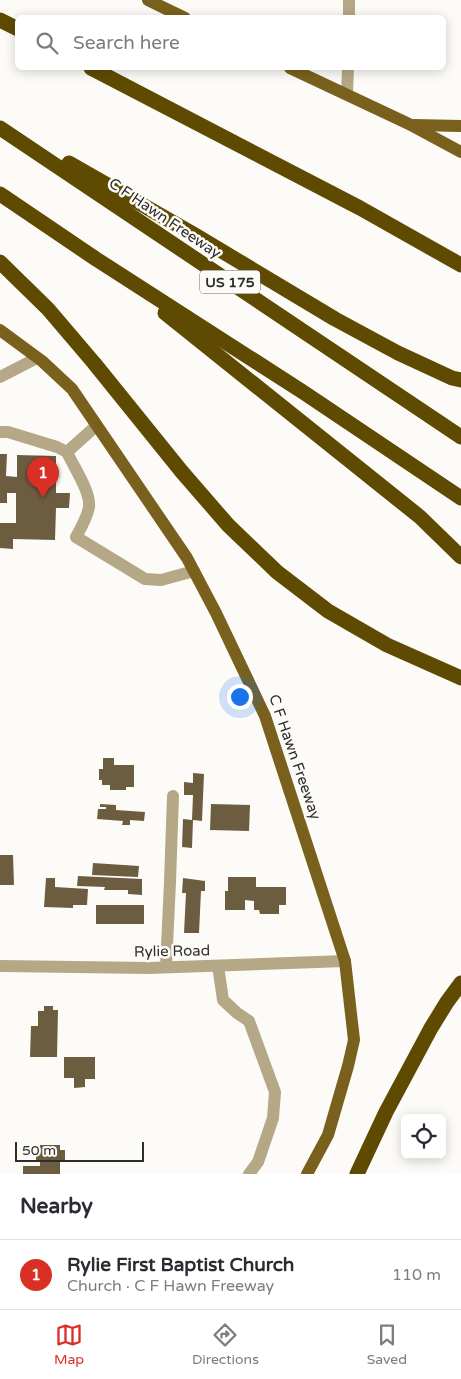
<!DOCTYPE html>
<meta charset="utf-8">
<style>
body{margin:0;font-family:"Varela Round",sans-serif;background:#f7f7f7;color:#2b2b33}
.controls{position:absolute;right:15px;bottom:15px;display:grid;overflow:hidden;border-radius:8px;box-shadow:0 2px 12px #0003}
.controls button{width:45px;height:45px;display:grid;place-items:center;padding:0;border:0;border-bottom:1px solid #e1e1e2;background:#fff;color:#2b2b33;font:25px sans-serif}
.scale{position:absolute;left:15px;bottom:12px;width:129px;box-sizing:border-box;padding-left:5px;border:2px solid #2d2d2b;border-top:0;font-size:14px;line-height:18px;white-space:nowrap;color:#2d2d2b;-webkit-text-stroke:4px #fdfbf8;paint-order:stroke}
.you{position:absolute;left:239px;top:696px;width:18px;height:18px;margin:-12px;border:4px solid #fff;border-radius:50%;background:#1a73e8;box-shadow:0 0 0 8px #1a73e833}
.badge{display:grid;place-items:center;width:32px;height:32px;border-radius:50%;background:#d93025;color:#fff;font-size:16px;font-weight:700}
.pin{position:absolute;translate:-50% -41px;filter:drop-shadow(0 1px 2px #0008)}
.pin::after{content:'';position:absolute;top:26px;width:18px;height:15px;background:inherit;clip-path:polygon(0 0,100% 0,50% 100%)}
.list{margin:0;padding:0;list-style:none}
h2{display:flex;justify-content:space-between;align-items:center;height:65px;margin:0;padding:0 20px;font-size:21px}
h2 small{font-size:16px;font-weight:400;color:#7c7c81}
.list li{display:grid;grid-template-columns:32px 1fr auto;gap:15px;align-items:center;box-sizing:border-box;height:70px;padding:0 20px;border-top:1px solid #e1e1e2}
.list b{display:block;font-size:19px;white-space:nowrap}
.list p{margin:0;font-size:16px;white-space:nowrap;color:#7c7c81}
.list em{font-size:16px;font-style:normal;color:#7c7c81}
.icon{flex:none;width:28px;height:28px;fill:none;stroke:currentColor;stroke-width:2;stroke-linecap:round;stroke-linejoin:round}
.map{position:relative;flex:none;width:461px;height:1174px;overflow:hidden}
.search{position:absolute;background:#fff;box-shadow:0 2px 12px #0003;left:15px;right:15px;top:15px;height:55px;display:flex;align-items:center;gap:12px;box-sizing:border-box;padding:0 18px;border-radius:8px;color:#7c7c81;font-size:19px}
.sheet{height:135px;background:#fff}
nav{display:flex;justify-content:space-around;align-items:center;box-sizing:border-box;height:70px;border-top:1px solid #e1e1e2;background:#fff;font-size:14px;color:#7c7c81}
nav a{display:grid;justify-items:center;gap:2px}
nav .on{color:#d93025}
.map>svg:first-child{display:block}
</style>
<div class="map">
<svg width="461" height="1174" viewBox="0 0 461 1174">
<rect width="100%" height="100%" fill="#fdfbf8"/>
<!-- building -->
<g fill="#6c5d41">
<polygon points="0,454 7,454 6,476 17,477 17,455 56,456 56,493 70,493 69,508 56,508 55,540 13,539 13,549 0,548 0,523 16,523 16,493 7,493 7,503 0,503"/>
<polygon points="103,758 114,758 114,765 134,765 134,787 126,787 126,790 110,790 110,785 102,785 102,780 99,780 99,769 103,769"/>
<polygon points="193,773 204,774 202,821 193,820 192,848 182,847 183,819 192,820 193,795 184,795 184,782 193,783"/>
<polygon points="100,804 116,805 116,810 145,812 144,821 130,820 130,825 122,825 123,821 97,819 98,809 106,809 106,807 100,807"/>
<polygon points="211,804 250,805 249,831 210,830"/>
<polygon points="0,855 13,855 14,885 0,885"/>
<polygon points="93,863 139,866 138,877 92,875"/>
<polygon points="78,876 142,879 142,895 128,894 128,890 104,890 105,887 77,886"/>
<polygon points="228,877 256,877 256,887 286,887 286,905 279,905 279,914 260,914 259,910 254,910 254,901 245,900 245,910 225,910 225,891 228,891"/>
<polygon points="46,878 55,878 55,887 88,889 87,905 73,905 73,908 44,907"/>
<polygon points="183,878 205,881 205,891 201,891 199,933 184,933 186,893 182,893"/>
<rect x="96" y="905" width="48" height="19"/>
<polygon points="44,1006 53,1006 53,1010 58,1010 57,1057 30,1057 31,1026 38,1026 38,1011 44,1011"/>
<polygon points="64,1057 95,1057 95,1079 85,1079 85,1087 74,1088 74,1078 64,1078"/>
<polygon points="40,1145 60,1145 60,1150 65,1150 65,1161 60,1161 60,1174 23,1174 23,1166 40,1166 40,1162 36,1162 36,1155 40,1155"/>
</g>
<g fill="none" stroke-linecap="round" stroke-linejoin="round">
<!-- minor -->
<g stroke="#b4a887" stroke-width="12">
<polyline points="349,0 349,18"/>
<polyline points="347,94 348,68"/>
<polyline points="0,377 37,358"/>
<polyline points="0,432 8,432 57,447 67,452 96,426"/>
<path d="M67,452C73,466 91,492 89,507C87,518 81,528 76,537L145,579L161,580L194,571"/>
<polyline points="0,966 149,968 345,961"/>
<polyline points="218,966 223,1000 237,1013 249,1021 275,1092 273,1118 258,1162 249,1174"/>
<polyline points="166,967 170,882 173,796"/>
</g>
<!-- major -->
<g stroke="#79611d" stroke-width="12">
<polyline points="148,0 185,18"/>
<polyline points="290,68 409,124 461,152"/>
<polyline points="414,125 461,126"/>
<polyline points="0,330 42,361 72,389 187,558 216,613 265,716 345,961 354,1040 348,1066 328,1135 307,1174"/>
</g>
<!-- highway -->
<g stroke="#5f4a02" stroke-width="15">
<polyline points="0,20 18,29"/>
<polyline points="91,68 360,208 461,265"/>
<polyline points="0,128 461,437"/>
<polyline points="69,163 195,235 335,319 398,353 452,378 461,380"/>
<polyline points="0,194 96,259 303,392 461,498"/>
<polyline points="0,262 48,309 94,363 182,472 228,525 277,572 328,611 387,645 461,678"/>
<polyline points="165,313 420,517 461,557"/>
<polyline points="357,1174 386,1112 431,1028 447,1002 461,983"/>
</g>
</g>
<g text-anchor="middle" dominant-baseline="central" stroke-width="5" stroke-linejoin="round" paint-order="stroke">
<!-- shield labels -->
<rect fill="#fdfbf8" stroke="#6b6b68" stroke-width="1" x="200" y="270.5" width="60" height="23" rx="4"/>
<g font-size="14" font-weight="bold" fill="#2d2d2b">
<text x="230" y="282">US 175</text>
</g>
<!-- street labels -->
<g font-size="15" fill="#2d2d2b" stroke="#fdfbf8">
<text transform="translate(165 218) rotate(34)">C F Hawn Freeway</text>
<text transform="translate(295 757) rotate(71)">C F Hawn Freeway</text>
<text transform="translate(172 951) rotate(-1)">Rylie Road</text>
</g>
</g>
</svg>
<div class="controls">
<button><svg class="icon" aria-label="locate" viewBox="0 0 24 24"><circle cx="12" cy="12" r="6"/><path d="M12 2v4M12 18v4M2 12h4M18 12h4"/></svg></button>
</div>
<div class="scale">50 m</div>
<div class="you"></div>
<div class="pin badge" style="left:43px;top:498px">1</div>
<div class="search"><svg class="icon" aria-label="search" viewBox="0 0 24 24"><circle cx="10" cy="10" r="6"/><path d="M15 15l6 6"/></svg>Search here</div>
</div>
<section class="sheet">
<h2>Nearby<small></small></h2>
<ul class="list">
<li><span class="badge">1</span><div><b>Rylie First Baptist Church</b><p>Church · C F Hawn Freeway</p></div><em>110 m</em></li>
</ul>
</section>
<nav>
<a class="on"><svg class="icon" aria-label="map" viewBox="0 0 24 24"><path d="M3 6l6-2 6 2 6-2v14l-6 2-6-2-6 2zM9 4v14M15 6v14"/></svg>Map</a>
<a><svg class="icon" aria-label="directions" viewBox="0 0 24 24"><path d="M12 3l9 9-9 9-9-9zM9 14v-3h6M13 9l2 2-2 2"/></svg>Directions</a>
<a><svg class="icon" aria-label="saved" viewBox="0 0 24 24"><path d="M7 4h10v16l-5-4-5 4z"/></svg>Saved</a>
</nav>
